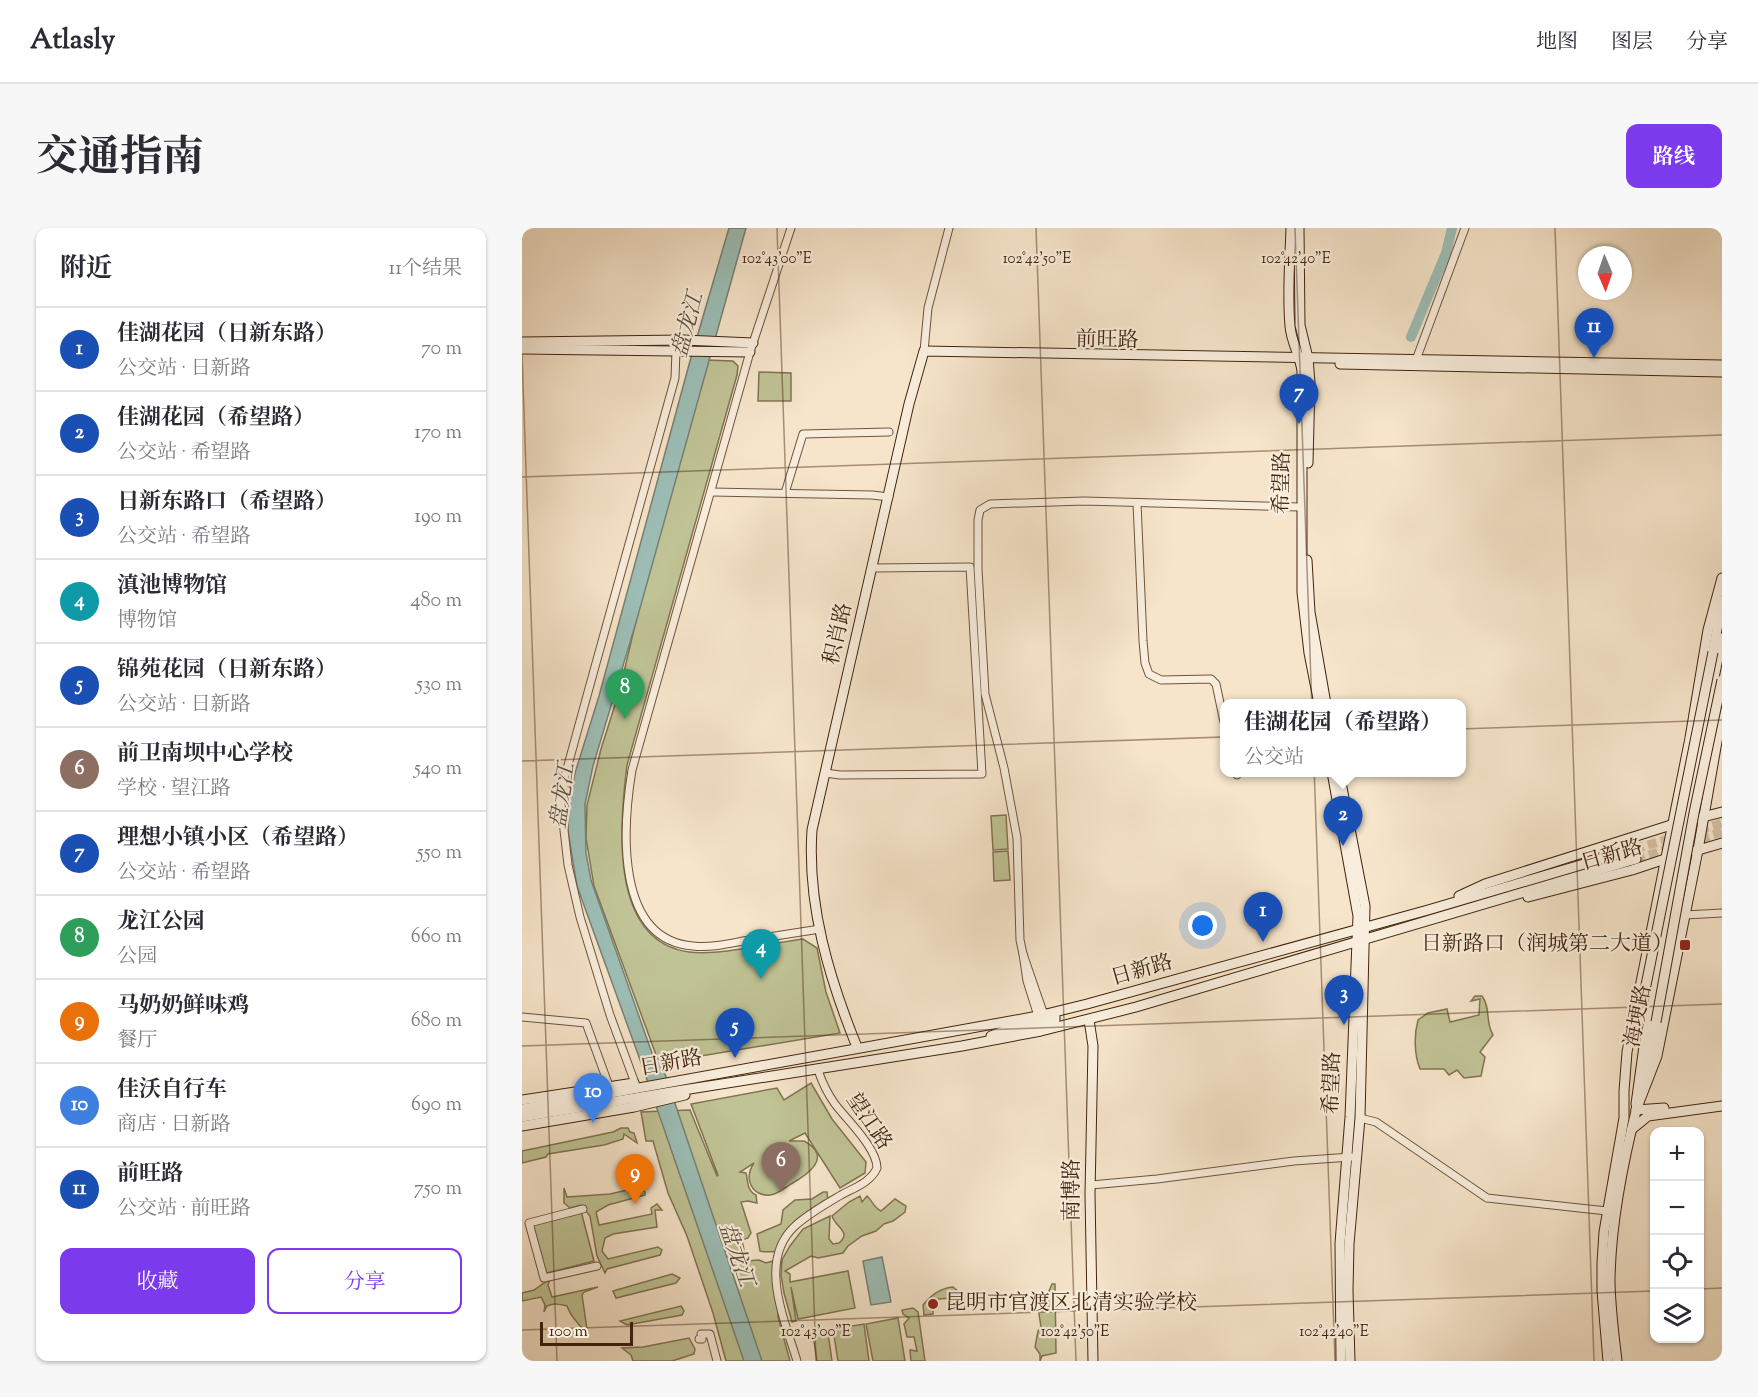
<!DOCTYPE html>
<html lang="zh">
<meta charset="utf-8">
<style>
body{margin:0;font-family:"Sorts Mill Goudy","Noto Serif SC",serif;background:#f7f7f7;color:#2b2b33}
.controls{position:absolute;right:18px;bottom:18px;display:grid;overflow:hidden;border-radius:12px;box-shadow:0 2px 4px #0004}
.controls button{width:54px;height:54px;display:grid;place-items:center;padding:0;border:0;border-bottom:2px solid #e1e1e2;background:#fff;color:#2b2b33;font:30px sans-serif}
.compass{position:absolute;left:1056px;top:18px;width:54px;height:54px;border-radius:50%;background:#fff;box-shadow:0 2px 4px #0004;rotate:178deg}
.scale{position:absolute;left:18px;bottom:15px;width:93px;box-sizing:border-box;padding-left:6px;border:3px solid #42240d;border-top:0;font-size:16px;line-height:21px;white-space:nowrap;color:#42240d;-webkit-text-stroke:4px #f9eedd;paint-order:stroke}
.you{position:absolute;left:681px;top:698px;width:21px;height:21px;margin:-15px;border:4px solid #fff;border-radius:50%;background:#1a73e8;box-shadow:0 0 0 9px #1a73e833}
.badge{display:grid;place-items:center;width:39px;height:39px;border-radius:50%;background:#7c3aed;color:#fff;font-size:20px;font-weight:700}
.pin{position:absolute;translate:-50% -50px;filter:drop-shadow(0 2px 3px #0008)}
.pin::after{content:'';position:absolute;top:32px;width:21px;height:18px;background:inherit;clip-path:polygon(0 0,100% 0,50% 100%)}
.popup{position:absolute;left:698px;top:471px;width:246px;height:78px;box-sizing:border-box;display:grid;place-content:center;border-radius:12px;background:#fff;filter:drop-shadow(0 2px 4px #0005);font-size:20px;white-space:nowrap;color:#7c7c81}
.popup b{font-size:22px;color:#2b2b33}
.popup::after{content:'';position:absolute;left:50%;top:100%;margin-left:-12px;border:12px solid transparent;border-top-color:#fff}
.list{margin:0;padding:0;list-style:none}
h2{display:flex;justify-content:space-between;align-items:center;height:78px;margin:0;padding:0 24px;font-size:26px}
h2 small{font-size:20px;font-weight:400;color:#7c7c81}
.list li{display:grid;grid-template-columns:39px 1fr auto;gap:18px;align-items:center;box-sizing:border-box;height:84px;padding:0 24px;border-top:2px solid #e1e1e2}
.list b{display:block;font-size:22px;white-space:nowrap}
.list p{margin:0;font-size:20px;white-space:nowrap;color:#7c7c81}
.list em{font-size:20px;font-style:normal;color:#7c7c81}
.actions{display:flex;gap:12px;padding:18px 24px}
.actions a{flex:1;padding:14px 0;border:2px solid #7c3aed;border-radius:12px;text-align:center;font-size:21px;color:#7c3aed}
.actions .main{background:#7c3aed;color:#fff}
.icon{flex:none;width:33px;height:33px;fill:none;stroke:currentColor;stroke-width:2;stroke-linecap:round;stroke-linejoin:round}
.map{position:relative;flex:none;width:1200px;height:1133px;overflow:hidden;border-radius:12px}
header{display:flex;align-items:center;gap:36px;box-sizing:border-box;height:84px;padding:0 30px;background:#fff;border-bottom:2px solid #e1e1e2}
header strong{font-size:28px}
nav{display:flex;gap:33px;margin-inline-start:auto;font-size:21px}
.intro{display:flex;align-items:center;justify-content:space-between;box-sizing:border-box;height:144px;padding:0 36px}
h1{margin:0;font-size:42px}
.button{padding:15px 27px;border-radius:12px;background:#7c3aed;color:#fff;font-size:21px;font-weight:700}
main{display:flex;gap:36px;padding:0 36px}
aside{flex:1;background:#fff;border-radius:12px;box-shadow:0 2px 4px #0004}
.map>svg:first-child{display:block}
</style>
<header>
<strong>Atlasly</strong>
<nav><a>地图</a><a>图层</a><a>分享</a></nav>
</header>
<div class="intro"><h1>交通指南</h1><a class="button">路线</a></div>
<main>
<aside>
<h2>附近<small>11个结果</small></h2>
<ul class="list">
<li><span class="badge" style="background:#1a4fb4">1</span><div><b>佳湖花园（日新东路）</b><p>公交站 · 日新路</p></div><em>70 m</em></li>
<li><span class="badge" style="background:#1a4fb4">2</span><div><b>佳湖花园（希望路）</b><p>公交站 · 希望路</p></div><em>170 m</em></li>
<li><span class="badge" style="background:#1a4fb4">3</span><div><b>日新东路口（希望路）</b><p>公交站 · 希望路</p></div><em>190 m</em></li>
<li><span class="badge" style="background:#0f9aa8">4</span><div><b>滇池博物馆</b><p>博物馆</p></div><em>480 m</em></li>
<li><span class="badge" style="background:#1a4fb4">5</span><div><b>锦苑花园（日新东路）</b><p>公交站 · 日新路</p></div><em>530 m</em></li>
<li><span class="badge" style="background:#8d6e63">6</span><div><b>前卫南坝中心学校</b><p>学校 · 望江路</p></div><em>540 m</em></li>
<li><span class="badge" style="background:#1a4fb4">7</span><div><b>理想小镇小区（希望路）</b><p>公交站 · 希望路</p></div><em>550 m</em></li>
<li><span class="badge" style="background:#2e9e5b">8</span><div><b>龙江公园</b><p>公园</p></div><em>660 m</em></li>
<li><span class="badge" style="background:#e8710a">9</span><div><b>马奶奶鲜味鸡</b><p>餐厅</p></div><em>680 m</em></li>
<li><span class="badge" style="background:#3f7fe0">10</span><div><b>佳沃自行车</b><p>商店 · 日新路</p></div><em>690 m</em></li>
<li><span class="badge" style="background:#1a4fb4">11</span><div><b>前旺路</b><p>公交站 · 前旺路</p></div><em>750 m</em></li>
</ul>
<div class="actions"><a class="main">收藏</a><a>分享</a></div>
</aside>
<div class="map">
<svg width="1200" height="1133" viewBox="0 0 1200 1133">
<rect width="100%" height="100%" fill="#f6e5cb"/>
<filter id="stains"><feTurbulence type="fractalNoise" baseFrequency=".00333" numOctaves="4"/><feColorMatrix values="0 0 0 0 .2 0 0 0 0 .09 0 0 0 0 .02 0 0 0 .5 -.17"/></filter>
<radialGradient id="worn" r=".72"><stop offset=".6" stop-color="#630" stop-opacity="0"/><stop offset="1" stop-color="#630" stop-opacity=".3"/></radialGradient>
<!-- green -->
<g fill="#c0c395" stroke="#817451" stroke-width="1.5">
<path d="M184,132L211,133L216,138L215,147L105,537C98,595 86,713 167,724C197,728 249,715 281,711L295,720L304,764L318,805L137,835L72,658L64,610L65,577L79,521L98,461L114,393Z"/>
<polygon points="237,144 269,145 269,173 236,173"/>
<polygon points="484,587 486,621 471,622 469,588"/>
<polygon points="486,623 488,652 472,653 471,624"/>
<path d="M953,768H960C969,780 963,794 971,807L958,824L963,829L959,848L942,850L935,842L927,847L922,841H898C892,826 892,807 896,792L906,785L925,781L928,794L957,787L958,771L949,773Z"/>
<path d="M289,855L310,891L344,934L343,945L318,960L283,905L267,913H282C312,929 285,947 269,956C263,960 256,966 248,967C240,968 232,964 229,957C225,949 228,941 232,935L218,944L224,945C226,953 225,963 234,967L235,975L226,973L219,974L229,1005L226,1010L220,1012L224,1033L237,1032L244,1035L251,1033L255,1045L256,1089L268,1133H204L191,1085L165,1008L146,965L131,913H124L119,884L168,882L195,948L196,947L169,876L255,860L262,872Z"/>
<polygon points="99,900 106,900 108,904 112,905 115,915 102,906 101,911 82,917 26,926 24,929 0,935 0,923 91,904"/>
<polygon points="118,959 123,964 123,967 86,977 74,984 77,997 130,986 129,980 135,976 140,982 133,982 135,999 91,1006 83,1010 80,1023 86,1031 136,1019 140,1022 138,1027 85,1041 83,1045 75,1028 68,988 59,977 48,980 42,975 42,960 45,969 88,966"/>
<path d="M301,964H305L306,973L274,995L260,1023C253,1023 245,1025 238,1023L235,1006L259,996L261,982L273,972L290,971Z"/>
<path d="M338,968L340,974L345,968C351,973 351,979 359,983L373,971L384,978L383,984L371,993L362,996L354,1003L340,1008L326,1018L321,1025L296,1030L289,1028L263,1043L268,1046V1054L326,1043L333,1080L276,1091L269,1059L274,1093L270,1094L262,1065L259,1047L260,1032L268,1018L281,1001L308,988L307,1011L311,1016L317,1015C330,1004 314,1000 310,988L327,974Z"/>
<polygon points="59,983 72,1033 21,1046 9,996"/>
<polygon points="150,1046 158,1050 154,1055 94,1070 91,1063"/>
<path d="M28,1051L26,1057L30,1069L76,1059L62,1064L60,1067L65,1101L63,1104C56,1094 49,1090 45,1078C37,1076 32,1075 25,1078L22,1084L23,1077L19,1069L0,1073V1065L12,1062Z"/>
<polygon points="530,1056 533,1056 534,1125 520,1128 518,1133 518,1126 513,1119 516,1103 519,1099 515,1073 527,1063"/>
<path d="M431,1059L438,1065L430,1070L416,1071L411,1078V1086L402,1087L401,1077C409,1067 419,1060 431,1059Z"/>
<polygon points="159,1078 162,1083 160,1087 105,1097 98,1093"/>
<polygon points="391,1080 396,1084 403,1133 389,1133 388,1122 395,1123 392,1109 385,1109 382,1096 387,1090 381,1086 380,1082"/>
<polygon points="376,1090 383,1133 351,1133 344,1096"/>
<polygon points="342,1096 347,1133 316,1133 311,1101"/>
<polygon points="306,1105 310,1133 295,1133 291,1107"/>
<polygon points="167,1110 173,1121 172,1126 150,1133 111,1133 109,1127 100,1120 121,1119"/>
</g>
<!-- water -->
<g fill="#9dbfb7" stroke="#798173" stroke-width="1.5">
<polygon points="207,0 224,0 115,391 71,538 63,576 64,625 69,652 131,828 139,834 240,1133 222,1133 121,840 55,658 46,603 47,576 53,545 77,468 168,133"/>
<polygon points="360,1029 369,1074 349,1077 341,1033"/>
</g>
<g fill="none" stroke-linecap="round" stroke-linejoin="round">
<!-- river -->
<polyline stroke="#9dbfb7" stroke-width="10" points="889,109 924,25 930,0"/>
<!-- secondary-tunnel -->
<g stroke="#d2bea5" stroke-width="9" stroke-dasharray="9 4.5" stroke-linecap="butt">
<polyline points="1113,621 1200,595"/>
<polyline points="1114,631 1200,604"/>
</g>
<!-- street casing -->
<g stroke="#6f543c" stroke-width="9">
<g id="street">
<path d="M269,0L228,124L110,542C101,597 92,712 171,718C188,720 205,716 221,713C247,709 272,705 298,701"/>
<polyline points="402,123 406,80 427,0"/>
<polyline points="894,132 943,0"/>
<polyline points="190,264 350,267 367,269"/>
<polyline points="263,265 281,206 367,204"/>
<polyline points="615,275 621,413 623,435 627,446 639,452 689,451 694,456 702,494"/>
<polyline points="714,544 715,547"/>
<polyline points="303,545 318,547 460,546 448,339 351,340"/>
<polyline points="1163,687 1200,685"/>
<polyline points="501,726 498,712 495,610 482,540 463,466 456,341 456,292 458,282 468,276 562,273 779,279"/>
<polyline points="516,788 505,753 501,726 522,787"/>
<polyline points="0,789 64,795 87,858"/>
<polyline points="113,855 88,787 58,689 46,637 39,576 40,559 66,464 153,150 154,122"/>
<polyline points="838,890 854,894 965,970 1085,983"/>
<polyline points="569,957 635,951 772,933 829,929"/>
<polyline points="61,981 7,995 22,1050 75,1038"/>
<polyline points="177,1111 180,1111 179,1106 188,1106 195,1133"/>
<path d="M275,1133C263,1092 235,1033 273,998C286,986 304,976 319,967C332,960 349,954 355,940C355,920 325,892 313,876C305,865 300,854 296,842"/>
</g>
</g>
<!-- secondary casing -->
<g stroke="#42240d" stroke-width="11">
<g id="secondary">
<path d="M769,0C768,32 765,66 768,98C769,114 778,127 780,143V364L787,425L797,476"/>
<polyline points="777,0 778,97 786,130 788,155 786,235"/>
<polyline points="0,114 161,112 231,115"/>
<polyline points="0,121 228,124"/>
<polyline points="818,136 1200,144"/>
<polyline points="785,332 788,384 804,476"/>
<polyline points="1191,424 1200,373"/>
<polyline points="810,544 836,688 828,889 818,1015 819,1133"/>
<polyline points="817,544 843,678 838,890 827,1016 826,1063 828,1133"/>
<polyline points="1167,615 1162,602 1166,580 1200,410"/>
<polyline points="1173,623 1200,615"/>
<polyline points="937,668 963,656 1149,597 1200,584"/>
<polyline points="1006,669 1110,642 1146,630"/>
<polyline points="567,792 571,818 568,966 571,1133"/>
<polyline points="469,808 489,800 533,792 533,788 526,786"/>
<path d="M335,819C307,750 285,677 290,602L387,176L402,123L1200,137"/>
<polyline points="1124,845 1134,794"/>
<polyline points="0,872 112,855"/>
<polyline points="1114,876 1122,818 1158,627 1159,614 1153,602"/>
<polyline points="0,881 516,788 565,776 906,682 1113,621"/>
<polyline points="1114,882 1135,828 1176,622 1200,485"/>
<polyline points="1114,882 1142,880"/>
<polyline points="0,889 155,863 440,818 519,803 614,779 1114,631"/>
<polyline points="0,898 112,879 163,867"/>
<polyline points="1110,901 1126,888 1200,878"/>
<polyline points="1086,1133 1080,1063 1080,1035 1082,1004 1102,890 1102,863 1105,824 1168,510 1186,402 1200,350"/>
<path d="M1095,1133C1092,1106 1088,1078 1088,1051C1089,993 1101,934 1115,879"/>
</g>
</g>
<!-- street -->
<use href="#street" stroke="#f9eedd" stroke-width="7"/>
<!-- secondary -->
<use href="#secondary" stroke="#f9eedd" stroke-width="9"/>
<!-- secondary-bridge casing -->
<g stroke="#42240d" stroke-width="11" stroke-linecap="butt">
<g id="secondary-bridge">
<polyline points="1117,792 1191,424"/>
<polyline points="1134,794 1172,585 1200,452"/>
</g>
</g>
<!-- secondary-bridge -->
<use href="#secondary-bridge" stroke="#f9eedd" stroke-width="9"/>
</g>
<!-- ticks -->
<path fill="none" stroke="#42240d" stroke-width="1.5" stroke-opacity="0.45" d="M255,0L294,1133M514,0L554,1133M773,0L813,1133M1033,0L1072,1133M0,126L35,1133M0,249L1200,207M0,533L1200,492M0,818L1200,776M1178,1061L1200,1060M0,1102L1132,1063"/>
<!-- markers -->
<g fill="#8f2418" stroke="#f9eedd" stroke-width="2">
<rect x="1157" y="711" width="12" height="12" rx="3"/>
<circle cx="411" cy="1076" r="6"/>
</g>
<g text-anchor="middle" dominant-baseline="central" stroke-width="4.5" stroke-linejoin="round" paint-order="stroke">
<!-- street labels -->
<g font-size="21" fill="#42240d" stroke="#f9eedd">
<text transform="translate(585 113) rotate(1)">前旺路</text>
<text transform="translate(761 255) rotate(-89)">希望路</text>
<text transform="translate(317 406) rotate(-77)">积肖路</text>
<text transform="translate(1090 628) rotate(-16)">日新路</text>
<text transform="translate(620 743) rotate(-16)">日新路</text>
<text transform="translate(1117 788) rotate(-79)">海埂路</text>
<text transform="translate(149 836) rotate(-10)">日新路</text>
<text transform="translate(811 855) rotate(-88)">希望路</text>
<text transform="translate(346 894) rotate(56)">望江路</text>
<text transform="translate(551 962) rotate(-90)">南博路</text>
</g>
<!-- poi labels -->
<g font-size="21" fill="#42240d" stroke="#f9eedd" text-anchor="end">
<text x="1151" y="717">日新路口（润城第二大道）</text>
<text x="423" y="1076" text-anchor="start">昆明市官渡区北清实验学校</text>
</g>
<!-- water labels -->
<g font-size="22" font-style="italic" fill="#5d5240" stroke="#f9eedd">
<text transform="translate(167 97) rotate(-75)">盘龙江</text>
<text transform="translate(42 568) rotate(-82)">盘龙江</text>
<text transform="translate(213 1027) rotate(71)">盘龙江</text>
</g>
</g>
<g font-size="15" text-anchor="middle" fill="#42240d" stroke="#f9eedd" stroke-width="4.5" stroke-linejoin="round" paint-order="stroke">
<text x="255" y="35">102°43'00"E</text>
<text x="515" y="35">102°42'50"E</text>
<text x="774" y="35">102°42'40"E</text>
<text x="294" y="1108">102°43'00"E</text>
<text x="553" y="1108">102°42'50"E</text>
<text x="812" y="1108">102°42'40"E</text>
</g>
<rect width="100%" height="100%" filter="url(#stains)"/>
<rect width="100%" height="100%" fill="url(#worn)"/>
</svg>
<div class="controls">
<button>+</button>
<button>−</button>
<button><svg class="icon" aria-label="locate" viewBox="0 0 24 24"><circle cx="12" cy="12" r="6"/><path d="M12 2v4M12 18v4M2 12h4M18 12h4"/></svg></button>
<button><svg class="icon" aria-label="layers" viewBox="0 0 24 24"><path d="M12 4l9 5-9 5-9-5zM3 14l9 5 9-5"/></svg></button>
</div>
<svg class="compass" viewBox="-18 -18 36 36"><path d="M0-13l5 13h-10z" fill="#e53935"/><path d="M0 13l5-13h-10z" fill="#7c7c81"/></svg>
<div class="scale">100 m</div>
<div class="you"></div>
<div class="pin badge" style="left:741px;top:714px;background:#1a4fb4">1</div>
<div class="pin badge" style="left:821px;top:618px;background:#1a4fb4">2</div>
<div class="popup"><b>佳湖花园（希望路）</b>公交站</div>
<div class="pin badge" style="left:822px;top:797px;background:#1a4fb4">3</div>
<div class="pin badge" style="left:239px;top:751px;background:#0f9aa8">4</div>
<div class="pin badge" style="left:213px;top:830px;background:#1a4fb4">5</div>
<div class="pin badge" style="left:259px;top:964px;background:#8d6e63">6</div>
<div class="pin badge" style="left:777px;top:196px;background:#1a4fb4">7</div>
<div class="pin badge" style="left:103px;top:491px;background:#2e9e5b">8</div>
<div class="pin badge" style="left:113px;top:976px;background:#e8710a">9</div>
<div class="pin badge" style="left:71px;top:895px;background:#3f7fe0">10</div>
<div class="pin badge" style="left:1072px;top:130px;background:#1a4fb4">11</div>
</div>
</main>
